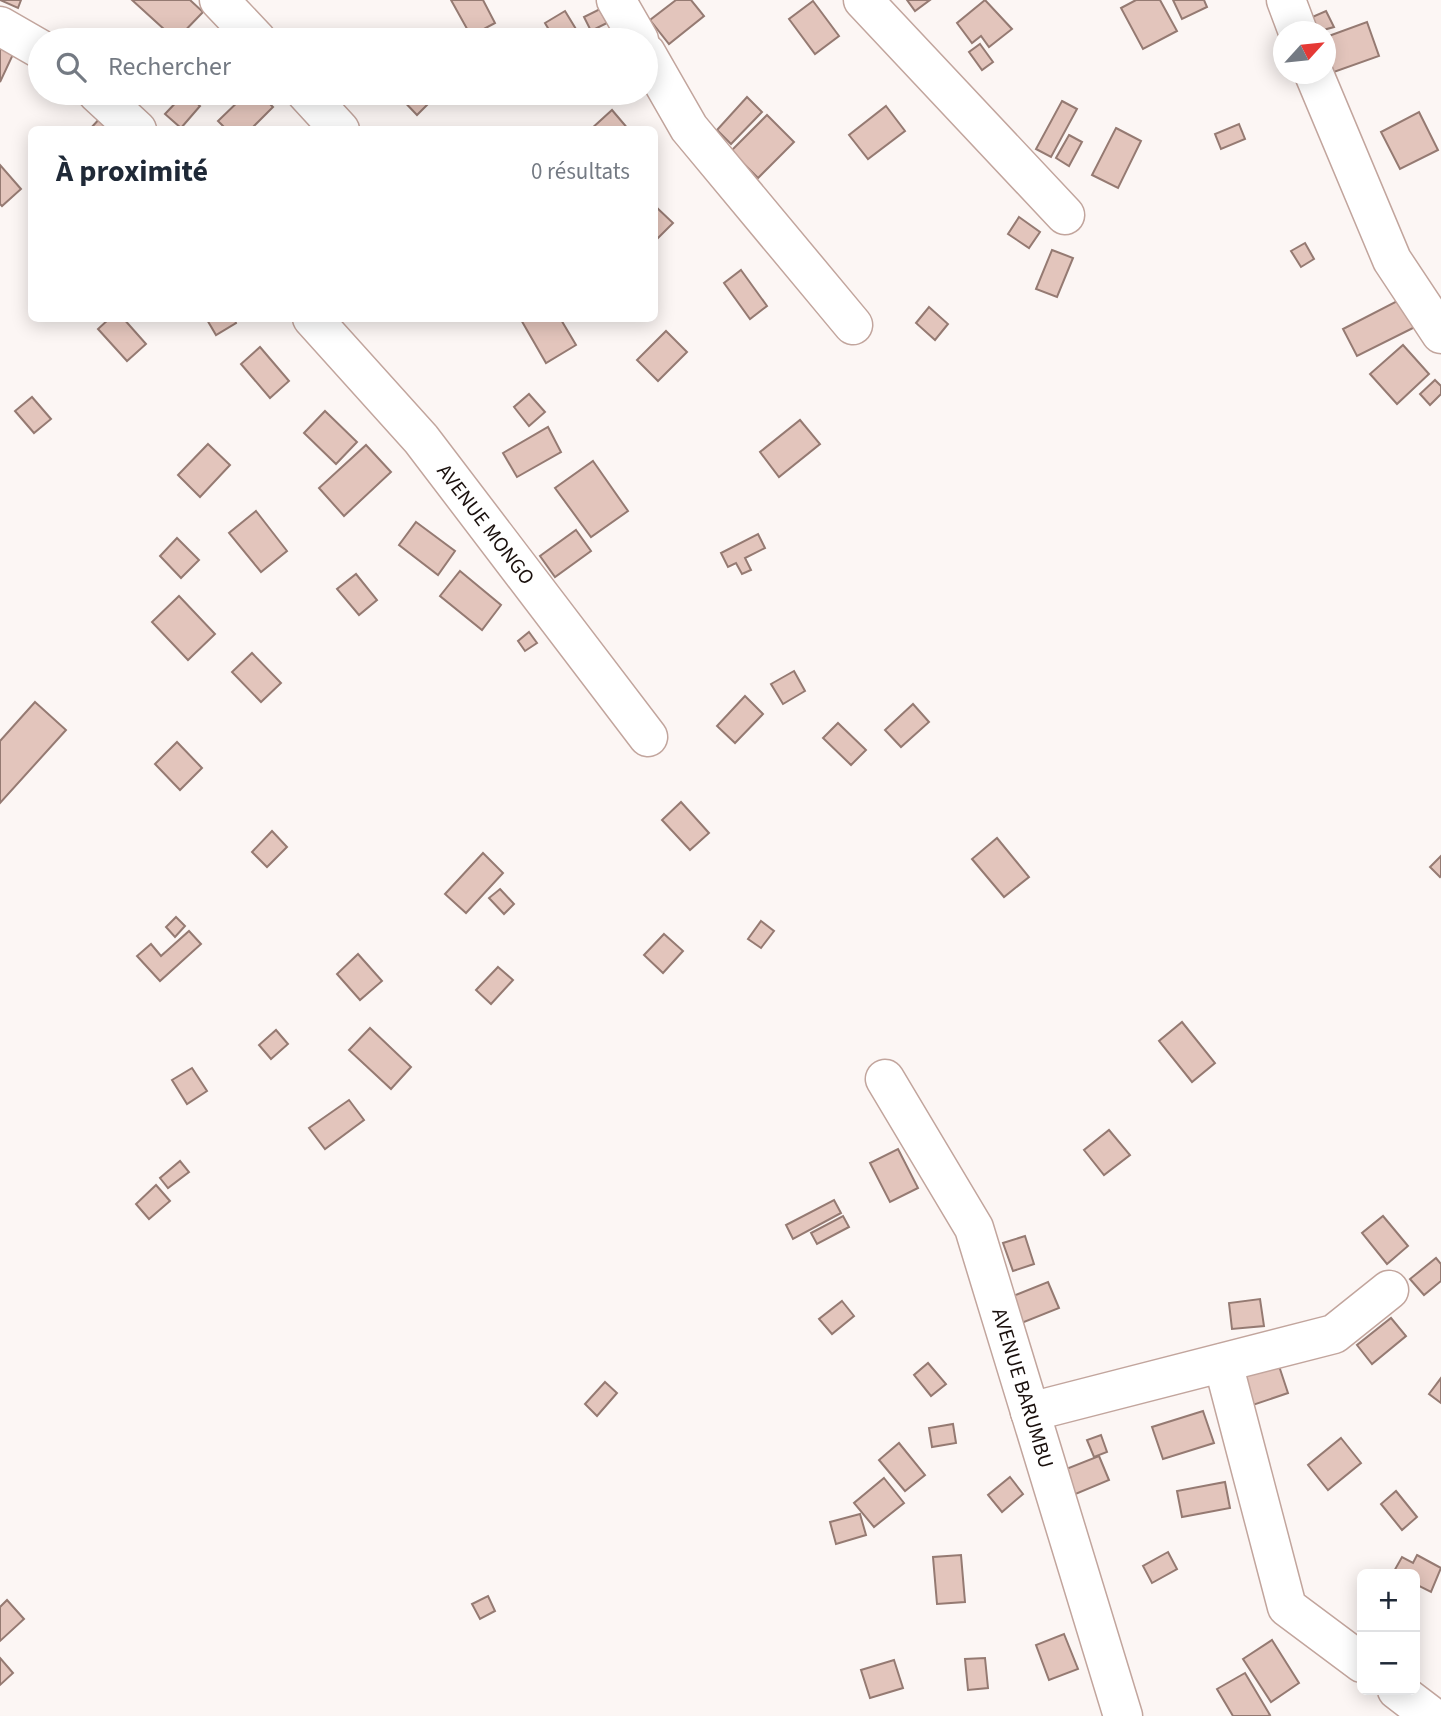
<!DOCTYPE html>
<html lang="fr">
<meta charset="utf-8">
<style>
body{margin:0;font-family:"Source Sans 3",sans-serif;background:#f6f6f7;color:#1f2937}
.controls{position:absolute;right:21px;bottom:21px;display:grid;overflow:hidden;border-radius:10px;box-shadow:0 4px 18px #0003}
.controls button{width:63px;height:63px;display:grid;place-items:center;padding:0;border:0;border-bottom:2px solid #e0e1e3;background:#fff;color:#1f2937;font:35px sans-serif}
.compass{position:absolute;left:1273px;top:21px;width:63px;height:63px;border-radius:50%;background:#fff;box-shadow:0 4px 18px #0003;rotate:63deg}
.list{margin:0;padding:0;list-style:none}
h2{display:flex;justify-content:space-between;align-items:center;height:91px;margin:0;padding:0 28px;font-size:30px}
h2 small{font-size:23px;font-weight:400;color:#747a83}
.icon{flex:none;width:38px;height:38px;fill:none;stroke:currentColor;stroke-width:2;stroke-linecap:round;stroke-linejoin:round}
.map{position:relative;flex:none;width:1441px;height:1716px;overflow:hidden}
.search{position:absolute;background:#fff;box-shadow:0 4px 18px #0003;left:28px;top:28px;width:630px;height:77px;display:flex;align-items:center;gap:18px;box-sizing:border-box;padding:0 24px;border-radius:38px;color:#747a83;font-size:26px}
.panel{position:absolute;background:#fff;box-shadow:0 4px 18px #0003;left:28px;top:126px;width:630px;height:196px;border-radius:10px}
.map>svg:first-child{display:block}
</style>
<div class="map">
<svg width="1441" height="1716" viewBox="0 0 1441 1716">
<rect width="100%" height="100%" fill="#fcf6f4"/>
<!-- building -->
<g fill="#e3c5bc" stroke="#957a72" stroke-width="2">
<polygon points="0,0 21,0 18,8"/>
<polygon points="132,0 190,0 203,12 176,40"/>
<polygon points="451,0 483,0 495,23 471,36"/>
<polygon points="676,0 691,0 704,16 669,44 650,20"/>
<polygon points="907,0 930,0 915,11"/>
<polygon points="985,0 1012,29 989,47 981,36 972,43 957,23"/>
<polygon points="1136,0 1160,0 1177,31 1143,49 1121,8"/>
<polygon points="1173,0 1204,0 1207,7 1182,19"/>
<polygon points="813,1 839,36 815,54 789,19"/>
<polygon points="600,9 607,23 591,31 584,17"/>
<polygon points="565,11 582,39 579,40 555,40 545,23"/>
<polygon points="1326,11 1334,27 1316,32 1310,18"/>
<polygon points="1367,22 1379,56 1331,73 1326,58 1326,37"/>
<polygon points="0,40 16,48 0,82"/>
<polygon points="980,44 993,62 982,70 969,52"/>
<polygon points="185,93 200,106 181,128 165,114"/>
<polygon points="247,93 259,93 273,107 250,130 227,130 218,121"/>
<polygon points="396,93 439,93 417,115"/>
<polygon points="747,97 762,112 731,144 717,130"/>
<polygon points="1062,101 1077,109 1051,157 1036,149"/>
<polygon points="886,106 905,131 868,159 849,135"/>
<polygon points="612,110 629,130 590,130"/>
<polygon points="1419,112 1438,150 1400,169 1381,132"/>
<polygon points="103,115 118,130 89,130"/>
<polygon points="767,115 794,142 758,178 731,151"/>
<polygon points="1239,124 1245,139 1221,149 1215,134"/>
<polygon points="1116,128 1141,141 1118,188 1092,175"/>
<polygon points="1069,135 1082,142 1069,166 1056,158"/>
<polygon points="0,165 21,189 2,206 0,204"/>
<polygon points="654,205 673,223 656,240 654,239"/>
<polygon points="1019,217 1040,232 1029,248 1008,234"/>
<polygon points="1305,243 1314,259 1301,267 1291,251"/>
<polygon points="1052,250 1073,258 1057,297 1036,289"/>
<polygon points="741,270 767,306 750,319 724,283"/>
<polygon points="1403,298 1417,326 1357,356 1343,329"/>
<polygon points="929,307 948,324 935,340 916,323"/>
<polygon points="110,318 123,318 146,344 127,361 98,329"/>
<polygon points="206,318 234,318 236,323 216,335"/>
<polygon points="520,318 560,318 576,345 546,363"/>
<polygon points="666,331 687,352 658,381 637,360"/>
<polygon points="1403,345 1429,374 1397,404 1370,374"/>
<polygon points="260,347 289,381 270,398 241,364"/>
<polygon points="1435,380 1441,386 1441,394 1430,405 1420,394"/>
<polygon points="529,394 545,412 529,426 514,407"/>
<polygon points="32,397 51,419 34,433 15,411"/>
<polygon points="325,411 357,442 336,464 304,433"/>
<polygon points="800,420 820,444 779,477 760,452"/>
<polygon points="548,427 561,452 517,477 503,453"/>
<polygon points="208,444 230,465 200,497 178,475"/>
<polygon points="366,445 391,472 344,516 319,488"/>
<polygon points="593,461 628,511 591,537 555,488"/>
<polygon points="256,511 287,551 261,572 229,533"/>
<polygon points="416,522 455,551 438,575 399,545"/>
<polygon points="576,530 591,551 555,577 540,556"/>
<polygon points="758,534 765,548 745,558 751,570 742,574 736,563 728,567 721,553"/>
<polygon points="177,538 199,560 181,578 160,556"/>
<polygon points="460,571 501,605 482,630 440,596"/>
<polygon points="356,574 377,600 359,615 337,589"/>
<polygon points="179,596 215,634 188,660 152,622"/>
<polygon points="529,632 537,643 525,651 518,641"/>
<polygon points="252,653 281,683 261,702 232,672"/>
<polygon points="794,671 805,691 783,704 771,684"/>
<polygon points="745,696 763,714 735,743 717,726"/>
<polygon points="35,702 66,730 0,803 0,741"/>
<polygon points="913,704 929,722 901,747 885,730"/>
<polygon points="838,723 866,750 851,765 823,738"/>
<polygon points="177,742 202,768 180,790 155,764"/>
<polygon points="681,802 709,833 690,850 662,820"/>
<polygon points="272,831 287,847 267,867 252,852"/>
<polygon points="997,838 1029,877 1004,897 972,859"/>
<polygon points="483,853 503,873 466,913 445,894"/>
<polygon points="1441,856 1441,876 1440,877 1430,867"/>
<polygon points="500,889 514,904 504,914 489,898"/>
<polygon points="176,917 185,926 175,937 166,927"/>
<polygon points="761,921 774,931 761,948 748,939"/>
<polygon points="189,931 201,944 160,981 137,956 151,944 161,956"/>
<polygon points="664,934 683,951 663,973 644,955"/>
<polygon points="358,954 382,981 360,1000 337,974"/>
<polygon points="498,967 513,980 491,1004 476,990"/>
<polygon points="1182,1022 1215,1063 1192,1082 1159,1041"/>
<polygon points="370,1028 411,1067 391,1089 349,1050"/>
<polygon points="276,1030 288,1044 271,1059 259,1045"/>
<polygon points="192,1068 207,1091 187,1104 172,1080"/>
<polygon points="349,1100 364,1120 325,1149 309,1128"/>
<polygon points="1109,1130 1130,1155 1104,1175 1084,1150"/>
<polygon points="898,1149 918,1188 890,1202 870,1163"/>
<polygon points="180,1161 189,1172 168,1188 160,1178"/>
<polygon points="156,1185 170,1201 149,1219 136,1204"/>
<polygon points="834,1200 841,1213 793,1239 786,1225"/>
<polygon points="843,1216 849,1227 817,1244 811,1233"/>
<polygon points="1383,1216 1408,1246 1387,1264 1362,1233"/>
<polygon points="1025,1236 1034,1264 1013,1271 1003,1243"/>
<polygon points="1436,1258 1441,1264 1441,1281 1424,1295 1410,1279"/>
<polygon points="1048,1282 1059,1308 1019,1324 1008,1298"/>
<polygon points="1260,1299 1264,1326 1232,1329 1229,1303"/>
<polygon points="842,1301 854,1316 832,1334 819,1319"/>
<polygon points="1391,1318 1406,1336 1372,1364 1357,1345"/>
<polygon points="928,1363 946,1384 931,1396 914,1375"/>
<polygon points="1279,1366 1288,1393 1241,1409 1239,1373"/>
<polygon points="1441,1378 1441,1403 1429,1394"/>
<polygon points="605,1382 617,1393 597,1416 585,1404"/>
<polygon points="1203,1411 1214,1443 1163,1459 1152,1427"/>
<polygon points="953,1424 956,1443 932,1447 929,1428"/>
<polygon points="1101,1435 1107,1452 1094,1457 1087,1440"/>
<polygon points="1341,1438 1361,1463 1328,1490 1308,1465"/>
<polygon points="899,1443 925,1475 905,1491 879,1460"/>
<polygon points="1099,1456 1109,1480 1066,1498 1056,1473"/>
<polygon points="1010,1477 1023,1494 1002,1512 988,1495"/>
<polygon points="884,1478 904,1503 874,1527 854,1503"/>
<polygon points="1225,1482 1230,1508 1182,1517 1177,1491"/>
<polygon points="1396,1491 1417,1517 1402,1530 1381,1504"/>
<polygon points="860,1514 866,1535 836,1544 830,1522"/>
<polygon points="1168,1552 1177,1569 1152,1583 1143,1566"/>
<polygon points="961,1555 965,1602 937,1604 933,1557"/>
<polygon points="1417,1555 1441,1568 1431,1592 1415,1584 1415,1574 1393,1573 1402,1557 1413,1563"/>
<polygon points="488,1596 495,1611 480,1619 472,1604"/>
<polygon points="7,1600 24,1619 0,1641 0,1607"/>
<polygon points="1064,1634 1078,1669 1049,1680 1036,1645"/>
<polygon points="1272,1640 1299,1683 1271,1702 1243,1659"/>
<polygon points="0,1658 13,1673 0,1685"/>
<polygon points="985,1658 988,1688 968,1690 965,1659"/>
<polygon points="894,1660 903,1688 870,1698 861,1670"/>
<polygon points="1245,1673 1270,1715 1268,1716 1233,1716 1217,1689"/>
</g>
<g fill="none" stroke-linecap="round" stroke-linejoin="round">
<!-- minor casing -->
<g stroke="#c2a59d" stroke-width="41">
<g id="minor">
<polyline points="219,0 257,40"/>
<polyline points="616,0 639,40"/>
<polyline points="863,0 1065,215"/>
<polyline points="1286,0 1298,32"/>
<polyline points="0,26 40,49"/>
<polyline points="646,53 689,128 853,325"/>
<polyline points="1314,74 1392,260 1441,334"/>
<polyline points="97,93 137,130"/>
<polyline points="306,93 340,130"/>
<path id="s1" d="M312,318L421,439L648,737"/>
<path id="s2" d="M885,1079L974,1228L1123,1716"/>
<polyline points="1223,1363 1287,1607 1362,1663"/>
<polyline points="1030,1412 1334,1334 1389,1290"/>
<polyline points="1397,1690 1431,1716"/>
</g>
</g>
<!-- minor -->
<use href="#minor" stroke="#fff" stroke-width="38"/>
</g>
<g text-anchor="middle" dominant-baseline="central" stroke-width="6" stroke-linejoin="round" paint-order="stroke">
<!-- street labels -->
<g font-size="21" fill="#1a100d" stroke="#fff">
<text stroke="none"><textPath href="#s1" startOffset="270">AVENUE MONGO</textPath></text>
<text stroke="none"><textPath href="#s2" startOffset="341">AVENUE BARUMBU</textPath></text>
</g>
</g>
</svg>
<div class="controls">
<button>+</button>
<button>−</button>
</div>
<svg class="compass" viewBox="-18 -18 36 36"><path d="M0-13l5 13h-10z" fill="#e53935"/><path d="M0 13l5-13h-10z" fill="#747a83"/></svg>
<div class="search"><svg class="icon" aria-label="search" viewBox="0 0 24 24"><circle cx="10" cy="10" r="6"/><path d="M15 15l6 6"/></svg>Rechercher</div>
<section class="panel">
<h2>À proximité<small>0 résultats</small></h2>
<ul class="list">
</ul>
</section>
</div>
